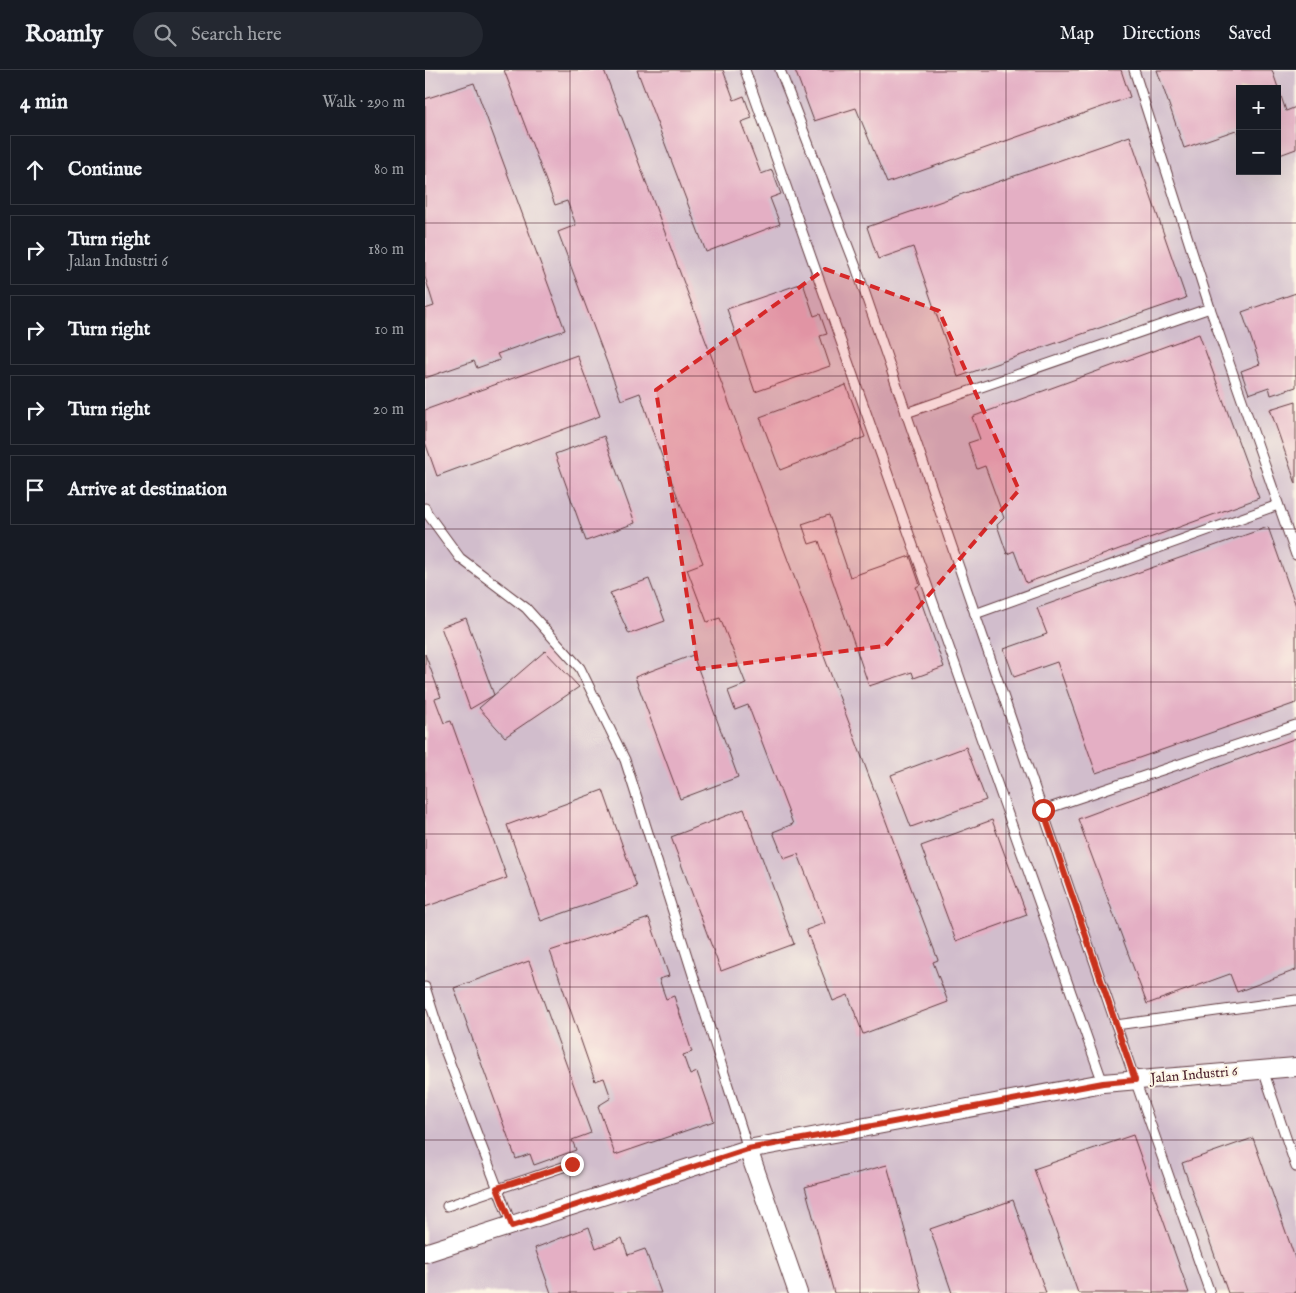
<!DOCTYPE html>
<meta charset="utf-8">
<style>
body{margin:0;font-family:"IM FELL English",serif;background:#242831;color:#f1f3f6}
.controls{position:absolute;right:15px;top:15px;display:grid;overflow:hidden;border-radius:0px;box-shadow:0 5px 20px #0002}
.controls button{width:45px;height:45px;display:grid;place-items:center;padding:0;border:0;border-bottom:1px solid #363941;background:#171b24;color:#f1f3f6;font:25px sans-serif}
.stop{position:absolute;width:15px;height:15px;margin:-11px;border:4px solid #c8321e;border-radius:50%;background:#fff}
.stop.end{background:#c8321e;border-color:#fff;box-shadow:0 1px 5px #0008}
.list{margin:0;padding:0;list-style:none}
h2{display:flex;justify-content:space-between;align-items:center;height:65px;margin:0;padding:0 20px;font-size:21px}
h2 small{font-size:16px;font-weight:400;color:#9ea1a6}
.list li{display:grid;grid-template-columns:32px 1fr auto;gap:15px;align-items:center;box-sizing:border-box;height:70px;margin:0 10px 10px;padding:0 10px;border:1px solid #363941;border-radius:0px}
.list b{display:block;font-size:19px;white-space:nowrap}
.list p{margin:0;font-size:16px;white-space:nowrap;color:#9ea1a6}
.list em{font-size:16px;font-style:normal;color:#9ea1a6}
.icon{flex:none;width:28px;height:28px;fill:none;stroke:currentColor;stroke-width:2;stroke-linecap:round;stroke-linejoin:round}
.map{position:relative;flex:none;width:871px;height:1223px;overflow:hidden}
header{display:flex;align-items:center;gap:30px;box-sizing:border-box;height:70px;padding:0 25px;background:#171b24;border-bottom:1px solid #363941}
header strong{font-size:24px}
nav{display:flex;gap:28px;margin-inline-start:auto;font-size:18px}
.search{width:350px;height:45px;background:#242831;display:flex;align-items:center;gap:12px;box-sizing:border-box;padding:0 18px;border-radius:28px;color:#9ea1a6;font-size:19px}
main{display:flex}
aside{flex:1;background:#171b24}
.map>svg:first-child{display:block}
</style>
<header>
<strong>Roamly</strong>
<div class="search"><svg class="icon" aria-label="search" viewBox="0 0 24 24"><circle cx="10" cy="10" r="6"/><path d="M15 15l6 6"/></svg>Search here</div>
<nav><a>Map</a><a>Directions</a><a>Saved</a></nav>
</header>
<main>
<aside>
<h2>4 min<small>Walk · 290 m</small></h2>
<ul class="list">
<li><svg class="icon" aria-label="ahead" viewBox="0 0 24 24"><path d="M12 20V5M6 11l6-6 6 6"/></svg><div><b>Continue</b></div><em>80 m</em></li>
<li><svg class="icon" aria-label="right" viewBox="0 0 24 24"><path d="M7 20v-9h11M14 6l5 5-5 5"/></svg><div><b>Turn right</b><p>Jalan Industri 6</p></div><em>180 m</em></li>
<li><svg class="icon" aria-label="right" viewBox="0 0 24 24"><path d="M7 20v-9h11M14 6l5 5-5 5"/></svg><div><b>Turn right</b></div><em>10 m</em></li>
<li><svg class="icon" aria-label="right" viewBox="0 0 24 24"><path d="M7 20v-9h11M14 6l5 5-5 5"/></svg><div><b>Turn right</b></div><em>20 m</em></li>
<li><svg class="icon" aria-label="arrive" viewBox="0 0 24 24"><path d="M6 21V4h12l-3 4 3 4H6"/></svg><div><b>Arrive at destination</b></div></li>
</ul>
</aside>
<div class="map">
<svg width="871" height="1223" viewBox="0 0 871 1223">
<rect width="100%" height="100%" fill="#fcf5e5"/>
<filter id="ink" filterUnits="userSpaceOnUse"><feTurbulence type="fractalNoise" baseFrequency=".02" numOctaves="2"/><feDisplacementMap in="SourceGraphic" scale="10" xChannelSelector="R" yChannelSelector="G"/><feConvolveMatrix kernelMatrix="1 2 1 2 8 2 1 2 1" color-interpolation-filters="sRGB"/></filter>
<filter id="wash" filterUnits="userSpaceOnUse"><feTurbulence type="fractalNoise" baseFrequency=".0096" numOctaves="4" result="noise"/><feDisplacementMap in="SourceGraphic" scale="20" xChannelSelector="R" yChannelSelector="G"/><feGaussianBlur stdDeviation="1.12" result="paint"/><feColorMatrix in="noise" values="0 0 0 0 0 0 0 0 0 0 0 0 0 0 0 0 0 1.4 0 .05"/><feComposite in="paint" operator="in"/></filter>
<g filter="url(#wash)">
<rect width="100%" height="100%" fill="#ede2c1"/>
<!-- industrial -->
<path fill="#d1bdcc" fill-rule="evenodd" d="M0,0H871V1223H0ZM815,19H852V101H815Z"/>
<g id="blocks">
<!-- building -->
<g fill="#e4afc4">
<polygon points="79,0 179,0 513,890 508,892 523,932 438,964 423,925 408,931 381,860 400,853 373,784 359,789 348,762 368,754 323,635 310,640 303,621 321,614 295,548 282,552 262,499 278,493 230,368 215,323 196,330 133,162 151,155 142,131 130,135"/>
<polygon points="212,0 298,0 309,30 319,26 327,48 316,52 336,104 347,100 356,124 345,128 355,154 281,182"/>
<polygon points="370,0 696,0 705,27 462,113 431,38 389,51"/>
<polygon points="732,0 847,0 861,41 871,37 871,79 852,86 852,19 815,19 815,69 811,60 759,78"/>
<polygon points="49,13 140,260 72,284 75,290 52,298 49,291 0,308 0,239 9,236 0,207 0,29"/>
<polygon points="705,66 761,228 533,307 488,177 453,189 442,157"/>
<polygon points="378,213 389,246 395,244 402,264 395,266 405,296 330,322 302,239"/>
<polygon points="871,223 871,317 846,325 844,317 824,324 816,301 835,294 817,242"/>
<polygon points="774,264 834,428 601,513 589,481 582,484 572,455 579,448 560,396 552,399 543,373 555,369 547,347"/>
<polygon points="152,285 175,346 12,406 0,372 0,340"/>
<polygon points="421,315 440,367 355,400 335,347"/>
<polygon points="871,331 871,414 845,339"/>
<polygon points="179,366 210,453 161,471 130,384"/>
<polygon points="404,445 425,507 485,486 495,515 491,517 519,597 489,608 487,602 444,616 394,471 384,474 377,454"/>
<polygon points="843,457 871,536 871,633 671,703 632,592 589,607 579,579 622,564 612,538"/>
<polygon points="224,509 240,551 204,564 185,523"/>
<polygon points="41,548 69,625 45,639 16,557"/>
<polygon points="120,581 154,617 80,667 54,638"/>
<polygon points="0,584 16,627 10,629 19,653 26,651 82,808 0,837"/>
<polygon points="268,585 313,707 255,729 210,607"/>
<polygon points="871,668 871,900 812,922 805,904 722,934 653,749"/>
<polygon points="541,677 561,730 486,757 466,705"/>
<polygon points="178,720 212,817 116,851 82,755"/>
<polygon points="319,739 369,874 296,901 246,767"/>
<polygon points="567,750 602,845 531,871 496,776"/>
<polygon points="224,848 244,906 234,909 241,929 249,926 267,982 258,985 265,1005 272,1002 289,1051 190,1085 173,1036 186,1028 179,1008 170,1011 125,881"/>
<polygon points="104,891 166,1063 147,1070 151,1080 109,1095 105,1084 91,1089 29,918"/>
<polygon points="708,1065 764,1223 653,1223 609,1099"/>
<polygon points="828,1068 871,1191 871,1223 803,1223 757,1093"/>
<polygon points="462,1095 497,1223 409,1223 380,1117"/>
<polygon points="588,1130 621,1223 527,1223 505,1159"/>
<polygon points="164,1157 171,1178 197,1168 203,1185 220,1179 236,1223 126,1223 110,1178"/>
</g>
</g>
</g>
<g filter="url(#ink)">
<use href="#blocks" fill-opacity="0" stroke="#623c42" stroke-width="1"/>
<g fill="none" stroke-linecap="round" stroke-linejoin="round">
<!-- lane casing -->
<g stroke="#623c42" stroke-width="11">
<g id="lane">
<polyline points="320,0 678,1013"/>
<polyline points="355,0 431,197 710,1010 785,1223"/>
<polyline points="709,0 785,238 871,485"/>
<polyline points="481,343 785,238"/>
<polyline points="0,438 2,443 35,488 101,538 155,598 200,690 323,1079"/>
<polyline points="550,544 853,435"/>
<polyline points="618,740 871,655"/>
<polyline points="0,917 21,983 87,1156"/>
<polyline points="691,955 871,930"/>
<polyline points="838,1000 871,1097"/>
<polyline points="22,1136 147,1094"/>
</g>
</g>
<!-- street casing -->
<g stroke="#623c42" stroke-width="20">
<g id="street">
<polyline points="323,1079 373,1223"/>
<polyline points="0,1183 323,1079 678,1013 871,997"/>
</g>
</g>
<!-- lane -->
<use href="#lane" stroke="#fff" stroke-width="9"/>
<!-- street -->
<use href="#street" stroke="#fff" stroke-width="18"/>
</g>
</g>
<g fill="none" stroke-linecap="round" stroke-linejoin="round" filter="url(#ink)">
<!-- route -->
<polyline stroke="#c8321e" stroke-width="6" points="147,1094 72,1118 87,1156 323,1079 678,1013 710,1010 618,740"/>
</g>
<!-- marked area -->
<path fill="#d62828" fill-opacity="0.2" stroke="#d62828" stroke-width="4" stroke-dasharray="10 6" stroke-linejoin="round" d="M400,199L514,241L594,420L460,576L273,599L231,320Z"/>
<!-- grid -->
<path fill="none" stroke="#4a1f2b" stroke-width="1" stroke-opacity="0.55" d="M145,0V1223M290,0V1223M435,0V1223M581,0V1223M726,0V1223M0,153H871M0,306H871M0,459H871M0,612H871M0,764H871M0,917H871M0,1070H871"/>
<g text-anchor="middle" dominant-baseline="central" stroke-width="4" stroke-linejoin="round" paint-order="stroke">
<!-- street labels -->
<g font-size="14" fill="#4a1f2b" stroke="#fcf5e5">
<text transform="translate(769 1005) rotate(-5)">Jalan Industri 6</text>
</g>
</g>
</svg>
<div class="controls">
<button>+</button>
<button>−</button>
</div>
<div class="stop" style="left:618px;top:740px"></div>
<div class="stop end" style="left:147px;top:1094px"></div>
</div>
</main>
